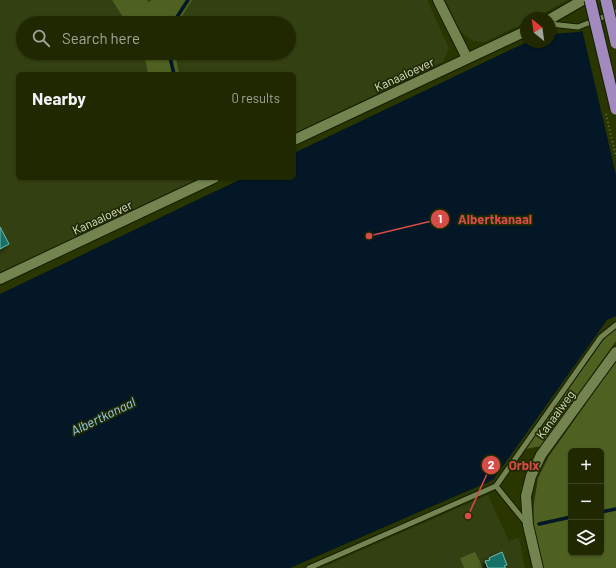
<!DOCTYPE html>
<meta charset="utf-8">
<style>
body{margin:0;font-family:Barlow,sans-serif;background:#2c340f;color:#f1f3f6}
.controls{position:absolute;right:12px;bottom:12px;display:grid;overflow:hidden;border-radius:6px;box-shadow:0 1px 3px #0004}
.controls button{width:36px;height:36px;display:grid;place-items:center;padding:0;border:0;border-bottom:1px solid #3c4422;background:#1f2800;color:#f1f3f6;font:20px sans-serif}
.compass{position:absolute;left:520px;top:12px;width:36px;height:36px;border-radius:50%;background:#1f2800;box-shadow:0 1px 3px #0004;rotate:331deg}
.list{margin:0;padding:0;list-style:none}
h2{display:flex;justify-content:space-between;align-items:center;height:52px;margin:0;padding:0 16px;font-size:17px}
h2 small{font-size:13px;font-weight:400;color:#a1a699}
.icon{flex:none;width:22px;height:22px;fill:none;stroke:currentColor;stroke-width:2;stroke-linecap:round;stroke-linejoin:round}
.map{position:relative;flex:none;width:616px;height:568px;overflow:hidden}
.search{position:absolute;background:#1f2800;box-shadow:0 1px 3px #0004;left:16px;top:16px;width:280px;height:44px;display:flex;align-items:center;gap:10px;box-sizing:border-box;padding:0 14px;border-radius:22px;color:#a1a699;font-size:15px}
.panel{position:absolute;background:#1f2800;box-shadow:0 1px 3px #0004;left:16px;top:72px;width:280px;height:108px;border-radius:6px}
.map>svg:first-child{display:block}
</style>
<div class="map">
<svg width="616" height="568" viewBox="0 0 616 568">
<defs>
<filter id="shadow"><feDropShadow dx="-3.5" dy="3.5" stdDeviation="2" flood-color="#0009"/></filter>
</defs>
<rect width="100%" height="100%" fill="#293600"/>
<!-- built -->
<g fill="#334012" fill-rule="evenodd">
<path d="M0,0H427L449,48L443,62L294,134V74H18V178H202L0,273ZM23,23H289V53H23Z"/>
<polygon points="445,0 567,0 535,18 526,18 526,22 485,42 473,41 459,30"/>
<polygon points="488,495 509,541 519,538 525,568 483,568 460,558 464,568 321,568"/>
</g>
<!-- green -->
<g fill="#4f6121" fill-rule="evenodd">
<polygon points="112,0 147,0 148,2 152,0 192,0 178,23 127,23"/>
<polygon points="144,53 175,53 179,74 148,74"/>
<polygon points="616,328 616,341 541,446 526,449 607,335"/>
<path d="M616,361V568H543L533,527L534,503L538,478L549,456ZM571,451H601V553H571Z"/>
<polygon points="475,552 483,568 464,568 460,558"/>
</g>
<!-- water -->
<polygon fill="#031726" points="616,18 616,316 607,320 493,480 290,568 0,568 0,294 243,178 294,178 294,153 527,42 550,42 550,34 579,32"/>
<!-- pier -->
<polygon fill="#293600" points="616,16 616,175 582,29"/>
<g fill="none" stroke-linecap="round" stroke-linejoin="round">
<!-- stream -->
<g stroke="#031726" stroke-width="3.5">
<polyline points="173,23 188,0"/>
<polyline points="169,53 174,74"/>
<polyline points="601,512 616,509"/>
<polyline points="539,524 571,517"/>
</g>
</g>
<!-- building -->
<g fill="#157267" stroke="#6eb9ae" filter="url(#shadow)">
<polygon points="0,227 9,244 0,249"/>
<polygon points="502,552 507,565 504,566 506,568 488,568 485,561 490,560 489,558"/>
</g>
<g fill="none" stroke-linecap="round" stroke-linejoin="round">
<!-- service casing -->
<g stroke="#141c02" stroke-width="7">
<g id="service">
<polyline points="550,24 578,27 616,12"/>
<polyline points="526,523 496,486 601,337 616,325"/>
<polyline points="309,568 496,486"/>
</g>
</g>
<!-- minor casing -->
<g stroke="#141c02" stroke-width="12">
<g id="minor">
<polyline points="438,0 467,58"/>
<polyline points="550,19 583,0"/>
<polyline points="294,140 526,31"/>
<polyline points="0,279 214,178"/>
<polyline points="538,568 528,525 526,496 531,476 541,455 616,352"/>
</g>
</g>
<!-- service -->
<use href="#service" stroke="#738450" stroke-width="5"/>
<!-- minor -->
<use href="#minor" stroke="#738450" stroke-width="10"/>
<!-- trunk-bridge casing -->
<g stroke="#141c02" stroke-width="13" stroke-linecap="butt">
<g id="trunk-bridge">
<polyline points="590,0 616,109"/>
<polyline points="606,0 616,43"/>
</g>
</g>
<!-- path-bridge -->
<polyline stroke="#6a7549" stroke-width="2" stroke-dasharray="1 3" stroke-linecap="butt" points="606,114 616,157"/>
<!-- trunk-bridge -->
<use href="#trunk-bridge" stroke="#a28abe" stroke-width="11"/>
</g>
<g text-anchor="middle" dominant-baseline="central" stroke-width="3.5" stroke-linejoin="round" paint-order="stroke">
<!-- street labels -->
<g font-size="12" fill="#d6e0c4" stroke="#212b03">
<text transform="translate(404 74) rotate(-25)">Kanaaloever</text>
<text transform="translate(102 217) rotate(-25)">Kanaaloever</text>
<text transform="translate(555 414) rotate(-54)">Kanaalweg</text>
</g>
<!-- water labels -->
<g font-size="13" font-style="italic" fill="#9bcff9" stroke="#212b03">
<text transform="translate(103 416) rotate(-26)">Albertkanaal</text>
</g>
</g>
<!-- callouts -->
<path fill="none" stroke="#d64d47" stroke-width="1.5" d="M369 236L440 219M468 516L491 465"/>
<g fill="#d64d47" stroke="#212b03" stroke-width="1.5">
<circle cx="369" cy="236" r="4"/>
<circle cx="468" cy="516" r="4"/>
<circle cx="440" cy="219" r="10"/>
<circle cx="491" cy="465" r="10"/>
</g>
<g font-size="12" text-anchor="middle" font-weight="bold" fill="#fff">
<text x="440" y="223">1</text>
<text x="491" y="469">2</text>
</g>
<g font-size="13" text-anchor="middle" font-weight="bold" fill="#d64d47" stroke="#212b03" stroke-width="3.5" stroke-linejoin="round" paint-order="stroke">
<text x="495" y="224">Albertkanaal</text>
<text x="524" y="470">Orbix</text>
</g>
</svg>
<div class="controls">
<button>+</button>
<button>−</button>
<button><svg class="icon" aria-label="layers" viewBox="0 0 24 24"><path d="M12 4l9 5-9 5-9-5zM3 14l9 5 9-5"/></svg></button>
</div>
<svg class="compass" viewBox="-18 -18 36 36"><path d="M0-13l5 13h-10z" fill="#e53935"/><path d="M0 13l5-13h-10z" fill="#a1a699"/></svg>
<div class="search"><svg class="icon" aria-label="search" viewBox="0 0 24 24"><circle cx="10" cy="10" r="6"/><path d="M15 15l6 6"/></svg>Search here</div>
<section class="panel">
<h2>Nearby<small>0 results</small></h2>
<ul class="list">
</ul>
</section>
</div>
